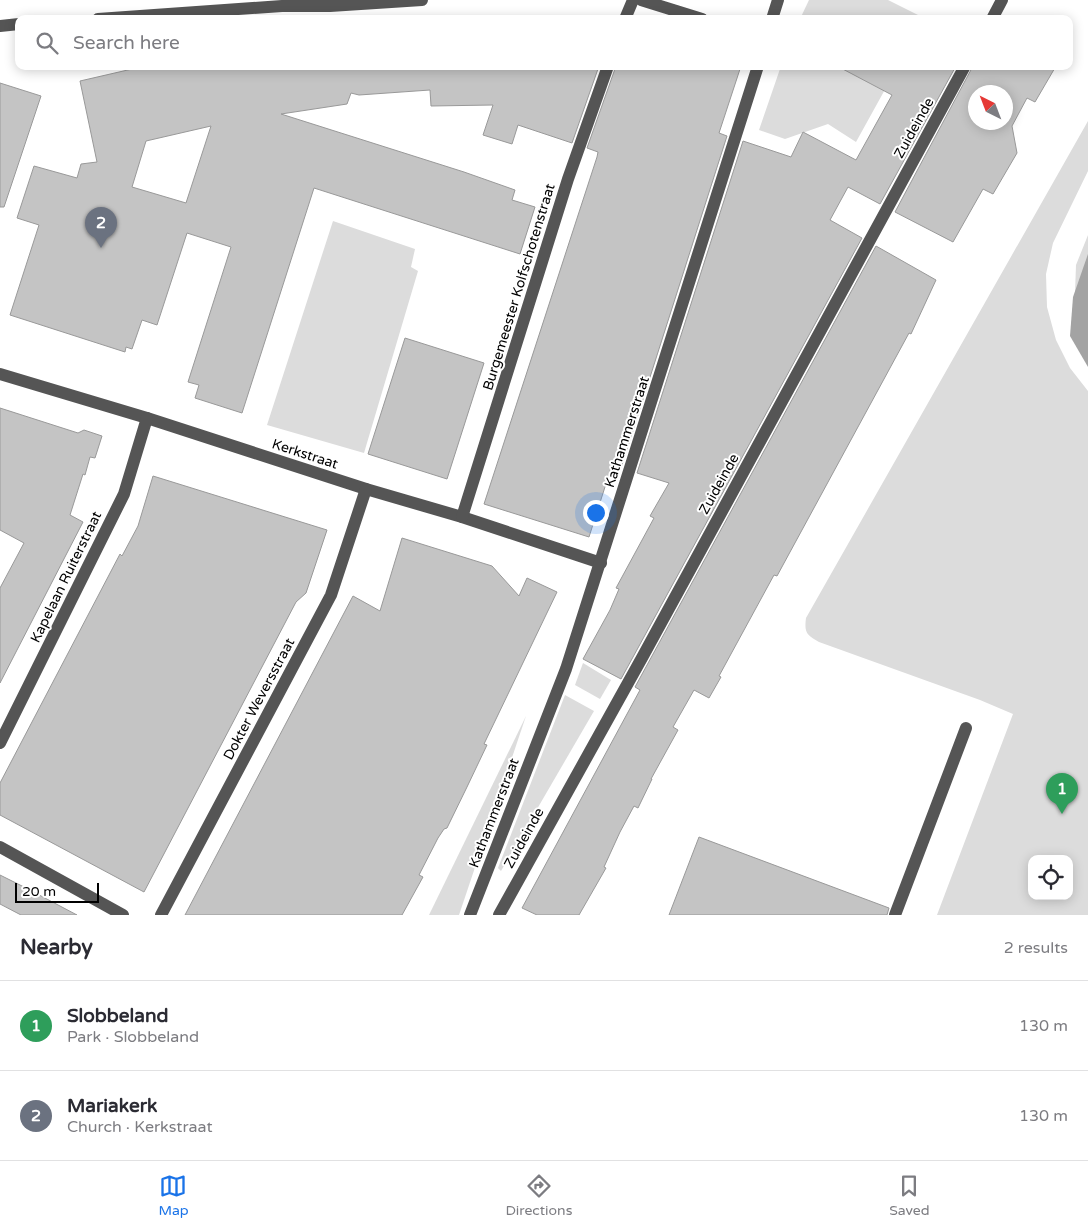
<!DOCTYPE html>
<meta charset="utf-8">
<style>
body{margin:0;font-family:"Varela Round",sans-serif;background:#f2f2f3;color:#2b2b33}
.controls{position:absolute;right:15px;bottom:15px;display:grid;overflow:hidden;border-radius:10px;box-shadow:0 2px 12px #0003}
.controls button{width:45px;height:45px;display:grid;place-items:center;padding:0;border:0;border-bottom:1px solid #e1e1e2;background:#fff;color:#2b2b33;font:25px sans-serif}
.compass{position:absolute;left:968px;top:85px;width:45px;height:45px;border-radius:50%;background:#fff;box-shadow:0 2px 12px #0003;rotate:318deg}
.scale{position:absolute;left:15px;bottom:12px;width:84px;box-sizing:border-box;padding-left:5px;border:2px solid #000;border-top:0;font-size:14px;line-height:18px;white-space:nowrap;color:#000;-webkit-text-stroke:4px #fff;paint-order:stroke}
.you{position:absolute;left:595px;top:512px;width:18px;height:18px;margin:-12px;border:4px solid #fff;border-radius:50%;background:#1a73e8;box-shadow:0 0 0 8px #1a73e833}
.badge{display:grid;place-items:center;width:32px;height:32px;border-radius:50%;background:#1a73e8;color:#fff;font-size:16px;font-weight:700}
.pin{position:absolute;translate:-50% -41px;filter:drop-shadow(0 1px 2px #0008)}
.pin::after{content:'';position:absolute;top:26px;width:18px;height:15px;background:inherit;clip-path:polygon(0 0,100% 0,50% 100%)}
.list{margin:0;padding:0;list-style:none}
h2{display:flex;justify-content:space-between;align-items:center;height:65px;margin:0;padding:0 20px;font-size:21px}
h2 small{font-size:16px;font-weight:400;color:#7c7c81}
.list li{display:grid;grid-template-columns:32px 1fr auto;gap:15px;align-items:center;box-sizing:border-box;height:90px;padding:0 20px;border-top:1px solid #e1e1e2}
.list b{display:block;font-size:19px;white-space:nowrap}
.list p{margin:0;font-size:16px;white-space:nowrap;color:#7c7c81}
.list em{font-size:16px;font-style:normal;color:#7c7c81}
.icon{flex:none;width:28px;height:28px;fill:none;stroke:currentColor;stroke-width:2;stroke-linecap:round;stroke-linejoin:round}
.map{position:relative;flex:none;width:1088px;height:915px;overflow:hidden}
.search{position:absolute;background:#fff;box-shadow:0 2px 12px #0003;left:15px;right:15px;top:15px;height:55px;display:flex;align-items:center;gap:12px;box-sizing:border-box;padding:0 18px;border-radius:10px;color:#7c7c81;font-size:19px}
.sheet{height:245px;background:#fff}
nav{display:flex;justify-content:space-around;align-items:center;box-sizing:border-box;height:70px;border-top:1px solid #e1e1e2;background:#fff;font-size:14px;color:#7c7c81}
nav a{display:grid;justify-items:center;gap:2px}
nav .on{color:#1a73e8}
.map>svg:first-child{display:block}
</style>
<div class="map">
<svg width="1088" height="915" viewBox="0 0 1088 915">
<rect width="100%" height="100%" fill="#fff"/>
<!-- green -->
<g fill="#dcdcdc" fill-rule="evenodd">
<polygon points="809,0 888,0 924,18 800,19"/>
<polygon points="781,66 898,66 856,142 828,124 785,139 759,130"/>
<path d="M1088,121V171L1053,243L1046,274L1047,307L1056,340L1070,368L1088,391V915H937L1013,714L980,700L819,642C807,635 804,633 806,618ZM1032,859H1069V896H1032Z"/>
<polygon points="333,221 415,249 411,267 418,271 364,453 267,425"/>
<polygon points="1088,235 1088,335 1075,293 1076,265"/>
<polygon points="583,663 611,680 600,699 575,685"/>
<polygon points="565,695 594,711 501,871 498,868"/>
<polygon points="526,716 459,915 429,915"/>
</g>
<!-- water -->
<polygon fill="#a3a3a3" points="1088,254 1088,367 1070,336 1073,297"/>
<!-- building -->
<g fill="#c4c4c4" stroke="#999" fill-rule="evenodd">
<path d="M145,66H599L572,143L518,125L512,144L483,135L493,105L431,106L430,90L359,95L351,93L347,104L281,114L464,172L515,190L512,200L535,207L520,254L314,188L242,413L195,398L199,385L188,382L231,247L187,233L157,325L142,320L132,349L126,347L125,352L10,315L39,225L17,218L34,166L77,178L81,164L97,162L80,81ZM211,126L186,203L132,187L146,141Z"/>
<polygon points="616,66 741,66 719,133 727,136 621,468 612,465 589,537 484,504 597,157 598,152 587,148"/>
<polygon points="837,66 956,66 880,204 848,187 830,220 862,238 621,679 583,659 610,610 619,589 616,588 654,518 650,516 669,483 637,473 743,141 791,157 803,132 856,160 892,95"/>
<path d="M973,66H1056L1035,102L1027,98L1012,126L1017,153L993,194L983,189L953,242L895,212ZM976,92H1006V122H976Z"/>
<polygon points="0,83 41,96 4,207 0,207"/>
<polygon points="876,246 936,280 911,334 909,333 777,576 774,575 719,676 721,677 709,698 694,690 673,727 678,730 651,779 652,779 638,808 634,806 620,832 604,867 606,868 579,915 537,915 522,908 640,690 635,687"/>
<polygon points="405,338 484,363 447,479 368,454"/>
<polygon points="0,408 78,433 84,430 102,436 95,458 90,457 85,475 83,474 70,515 83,522 0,683 0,588 24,543 0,530"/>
<polygon points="153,476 327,530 306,593 296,602 144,892 0,815 0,783 120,554 122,556 138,526"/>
<polygon points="402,538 492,566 519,596 527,578 557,592 484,744 487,745 467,787 447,828 444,829 438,838 419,875 423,877 402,915 185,915 353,596 380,611"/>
<polygon points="699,837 889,908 887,915 669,915"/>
<polygon points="0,875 26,888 77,915 21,915 0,904"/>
</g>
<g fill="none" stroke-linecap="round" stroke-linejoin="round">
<!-- minor -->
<g stroke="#555" stroke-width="12">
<polyline points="641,0 702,19"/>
<polyline points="98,19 282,6 330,6 422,0"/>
<polyline points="625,19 633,0"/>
<polyline points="772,19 778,0"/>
<polyline points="992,19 1002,0"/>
<polyline points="0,26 19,24"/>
<polyline points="0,374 147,418 366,489 462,517 601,563"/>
<polyline points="462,517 568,179 608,66"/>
<polyline points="0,743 124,494 147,418"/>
<polyline points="0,847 123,915"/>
<polyline points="161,915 331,595 366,489"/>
<polyline points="470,915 566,669 758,66"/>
<polyline points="499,915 643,656 965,66"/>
<polyline points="895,915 966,728"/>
</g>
</g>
<g text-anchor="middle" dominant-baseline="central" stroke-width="4" stroke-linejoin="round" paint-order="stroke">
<!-- street labels -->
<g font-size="14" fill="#000" stroke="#fff">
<text transform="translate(914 128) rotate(-61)">Zuideinde</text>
<text transform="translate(519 287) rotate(-73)">Burgemeester Kolfschotenstraat</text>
<text transform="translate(627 432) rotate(-72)">Kathammerstraat</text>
<text transform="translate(305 454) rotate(18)">Kerkstraat</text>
<text transform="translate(719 484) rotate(-61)">Zuideinde</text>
<text transform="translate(66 577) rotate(-64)">Kapelaan Ruiterstraat</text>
<text transform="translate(259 699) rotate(-62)">Dokter Weversstraat</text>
<text transform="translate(494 813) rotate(-69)">Kathammerstraat</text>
<text transform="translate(524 838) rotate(-61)">Zuideinde</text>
</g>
</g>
</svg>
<div class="controls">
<button><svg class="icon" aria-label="locate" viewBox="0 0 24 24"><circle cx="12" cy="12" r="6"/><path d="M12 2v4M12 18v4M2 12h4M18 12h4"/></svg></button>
</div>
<svg class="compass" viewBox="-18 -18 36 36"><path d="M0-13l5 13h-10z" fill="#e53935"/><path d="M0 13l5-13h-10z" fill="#7c7c81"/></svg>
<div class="scale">20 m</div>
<div class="you"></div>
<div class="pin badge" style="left:1062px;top:814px;background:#2e9e5b">1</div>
<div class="pin badge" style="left:101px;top:248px;background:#6b7280">2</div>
<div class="search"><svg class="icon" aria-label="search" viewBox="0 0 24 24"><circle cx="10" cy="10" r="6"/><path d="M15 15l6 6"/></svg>Search here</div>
</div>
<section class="sheet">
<h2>Nearby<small>2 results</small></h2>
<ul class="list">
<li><span class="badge" style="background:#2e9e5b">1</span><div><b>Slobbeland</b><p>Park · Slobbeland</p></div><em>130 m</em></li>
<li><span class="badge" style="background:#6b7280">2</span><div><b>Mariakerk</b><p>Church · Kerkstraat</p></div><em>130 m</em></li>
</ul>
</section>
<nav>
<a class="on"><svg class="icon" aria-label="map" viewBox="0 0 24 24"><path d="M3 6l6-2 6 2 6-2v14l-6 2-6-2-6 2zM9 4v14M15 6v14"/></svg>Map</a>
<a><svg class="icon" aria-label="directions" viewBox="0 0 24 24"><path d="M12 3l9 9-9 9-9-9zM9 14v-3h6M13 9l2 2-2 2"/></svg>Directions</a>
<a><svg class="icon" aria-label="saved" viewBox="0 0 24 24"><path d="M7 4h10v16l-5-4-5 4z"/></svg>Saved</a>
</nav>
